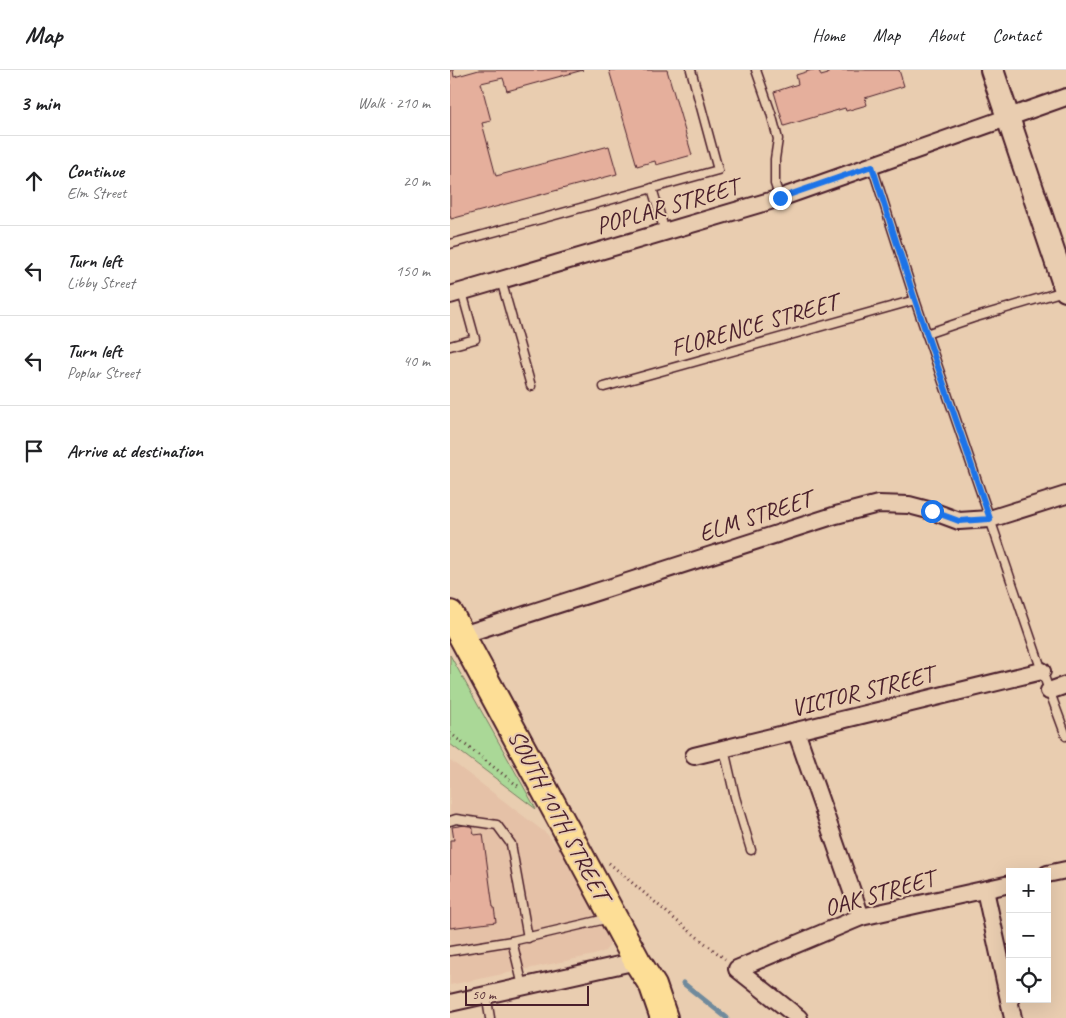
<!DOCTYPE html>
<meta charset="utf-8">
<style>
body{margin:0;font-family:Caveat,sans-serif;background:#f6f6f6;color:#202124}
.controls{position:absolute;right:15px;bottom:15px;display:grid;overflow:hidden;border-radius:0px;box-shadow:0 5px 20px #0002}
.controls button{width:45px;height:45px;display:grid;place-items:center;padding:0;border:0;border-bottom:1px solid #e0e0e0;background:#fff;color:#202124;font:25px sans-serif}
.scale{position:absolute;left:15px;bottom:12px;width:124px;box-sizing:border-box;padding-left:5px;border:2px solid #4a1f2b;border-top:0;font-size:14px;line-height:18px;white-space:nowrap;color:#4a1f2b;-webkit-text-stroke:4px #e9cdb0;paint-order:stroke}
.stop{position:absolute;width:15px;height:15px;margin:-11px;border:4px solid #1a73e8;border-radius:50%;background:#fff}
.stop.end{background:#1a73e8;border-color:#fff;box-shadow:0 1px 5px #0008}
.list{margin:0;padding:0;list-style:none}
h2{display:flex;justify-content:space-between;align-items:center;height:65px;margin:0;padding:0 20px;font-size:21px}
h2 small{font-size:16px;font-weight:400;color:#757577}
.list li{display:grid;grid-template-columns:32px 1fr auto;gap:15px;align-items:center;box-sizing:border-box;height:90px;padding:0 20px;border-top:1px solid #e0e0e0}
.list b{display:block;font-size:19px;white-space:nowrap}
.list p{margin:0;font-size:16px;white-space:nowrap;color:#757577}
.list em{font-size:16px;font-style:normal;color:#757577}
.icon{flex:none;width:28px;height:28px;fill:none;stroke:currentColor;stroke-width:2;stroke-linecap:round;stroke-linejoin:round}
.map{position:relative;flex:none;width:616px;height:948px;overflow:hidden}
header{display:flex;align-items:center;gap:30px;box-sizing:border-box;height:70px;padding:0 25px;background:#fff;border-bottom:1px solid #e0e0e0}
header strong{font-size:24px}
nav{display:flex;gap:28px;margin-inline-start:auto;font-size:18px}
main{display:flex}
aside{flex:1;background:#fff}
.map>svg:first-child{display:block}
</style>
<header>
<strong>Map</strong>
<nav><a>Home</a><a>Map</a><a>About</a><a>Contact</a></nav>
</header>
<main>
<aside>
<h2>3 min<small>Walk · 210 m</small></h2>
<ul class="list">
<li><svg class="icon" aria-label="ahead" viewBox="0 0 24 24"><path d="M12 20V5M6 11l6-6 6 6"/></svg><div><b>Continue</b><p>Elm Street</p></div><em>20 m</em></li>
<li><svg class="icon" aria-label="left" viewBox="0 0 24 24"><path d="M17 20v-9H6M10 6l-5 5 5 5"/></svg><div><b>Turn left</b><p>Libby Street</p></div><em>150 m</em></li>
<li><svg class="icon" aria-label="left" viewBox="0 0 24 24"><path d="M17 20v-9H6M10 6l-5 5 5 5"/></svg><div><b>Turn left</b><p>Poplar Street</p></div><em>40 m</em></li>
<li><svg class="icon" aria-label="arrive" viewBox="0 0 24 24"><path d="M6 21V4h12l-3 4 3 4H6"/></svg><div><b>Arrive at destination</b></div></li>
</ul>
</aside>
<div class="map">
<svg width="616" height="948" viewBox="0 0 616 948">
<rect width="100%" height="100%" fill="#e9cdb0"/>
<filter id="ink" filterUnits="userSpaceOnUse"><feTurbulence type="fractalNoise" baseFrequency=".02" numOctaves="2"/><feDisplacementMap in="SourceGraphic" scale="10" xChannelSelector="R" yChannelSelector="G"/><feConvolveMatrix kernelMatrix="1 2 1 2 8 2 1 2 1" color-interpolation-filters="sRGB"/></filter>
<g filter="url(#ink)">
<!-- built -->
<polygon fill="#e5c1a7" points="0,690 97,764 117,788 160,867 160,875 155,881 144,885 0,915"/>
<!-- green -->
<polygon fill="#aad897" stroke="#7a7c61" points="0,585 86,739 0,674"/>
<g fill="none" stroke-linecap="round" stroke-linejoin="round">
<!-- stream -->
<polyline stroke="#6f8a9c" stroke-width="5" points="233,913 277,948"/>
</g>
<!-- building -->
<g fill="#e5af9c" stroke="#4a1f2b">
<polygon points="0,0 3,0 4,7 29,0 133,0 57,21 53,8 31,13 41,51 32,53 46,106 159,76 167,104 1,149 0,145"/>
<polygon points="159,0 217,0 242,85 206,95 205,91 187,96"/>
<polygon points="362,0 369,0 371,6 378,4 377,0 449,0 454,16 415,28 417,35 396,41 395,38 334,56 324,22 348,14 346,5"/>
<polygon points="22,754 24,765 33,764 43,837 44,837 46,852 0,858 0,770 4,770 2,757"/>
</g>
<g fill="none" stroke-linecap="round" stroke-linejoin="round">
<!-- service casing -->
<g stroke="#4a1f2b" stroke-width="11">
<g id="service">
<polyline points="306,0 321,43 328,69 325,89 325,114 330,128"/>
<polyline points="422,96 465,230 592,601 616,666"/>
<polyline points="202,118 215,162"/>
<polyline points="0,174 268,100 241,0"/>
<polyline points="51,210 81,316"/>
<polyline points="476,264 523,248 614,221"/>
<polyline points="0,276 25,269 12,222"/>
<polyline points="154,317 465,230"/>
<polyline points="274,679 285,727 301,780"/>
<polyline points="0,751 6,749 47,755 61,774 78,868"/>
<polyline points="62,871 160,848"/>
<polyline points="0,881 62,871 73,916"/>
<polyline points="36,924 40,948"/>
</g>
</g>
<!-- minor casing -->
<g stroke="#4a1f2b" stroke-width="20">
<g id="minor">
<polyline points="0,225 330,128 616,27"/>
<polyline points="12,565 386,445 428,434 459,435 482,441 509,451 540,449 616,425"/>
<polyline points="599,621 616,615"/>
<polyline points="346,661 411,847"/>
<polyline points="244,686 592,601"/>
<polyline points="597,804 616,800"/>
<polyline points="535,820 563,948"/>
<polyline points="0,933 187,891"/>
<polyline points="349,948 287,899 411,847 560,814"/>
</g>
</g>
<!-- secondary casing -->
<g stroke="#4a1f2b" stroke-width="26">
<polyline id="secondary" points="542,0 616,220"/>
</g>
<!-- trunk casing -->
<g stroke="#4a1f2b" stroke-width="30">
<polyline id="trunk" points="0,544 187,891 203,916 214,948"/>
</g>
<!-- path -->
<g stroke="#4a1f2b" stroke-width="3" stroke-dasharray="1 4" stroke-linecap="butt">
<polyline points="0,663 68,716"/>
<polyline points="159,793 227,851 275,889"/>
</g>
<!-- service -->
<use href="#service" stroke="#e9cdb0" stroke-width="8"/>
<!-- minor -->
<use href="#minor" stroke="#e9cdb0" stroke-width="16"/>
<!-- secondary -->
<use href="#secondary" stroke="#e9cdb0" stroke-width="22"/>
<!-- trunk -->
<use href="#trunk" stroke="#fdde96" stroke-width="26"/>
</g>
</g>
<g fill="none" stroke-linecap="round" stroke-linejoin="round" filter="url(#ink)">
<!-- route -->
<polyline stroke="#1a73e8" stroke-width="6" points="330,128 422,96 465,230 540,449 509,451 482,441"/>
</g>
<g text-anchor="middle" dominant-baseline="central" stroke-width="4" stroke-linejoin="round" paint-order="stroke">
<!-- street labels -->
<g font-size="24" fill="#4a1f2b" stroke="#e9cdb0">
<text transform="translate(217 136) rotate(-16)">POPLAR STREET</text>
<text transform="translate(304 255) rotate(-16)">FLORENCE STREET</text>
<text transform="translate(305 446) rotate(-18)">ELM STREET</text>
<text transform="translate(412 621) rotate(-14)">VICTOR STREET</text>
<text transform="translate(109 745) rotate(62)">SOUTH 10TH STREET</text>
<text transform="translate(429 823) rotate(-16)">OAK STREET</text>
</g>
</g>
</svg>
<div class="controls">
<button>+</button>
<button>−</button>
<button><svg class="icon" aria-label="locate" viewBox="0 0 24 24"><circle cx="12" cy="12" r="6"/><path d="M12 2v4M12 18v4M2 12h4M18 12h4"/></svg></button>
</div>
<div class="scale">50 m</div>
<div class="stop" style="left:482px;top:441px"></div>
<div class="stop end" style="left:330px;top:128px"></div>
</div>
</main>
